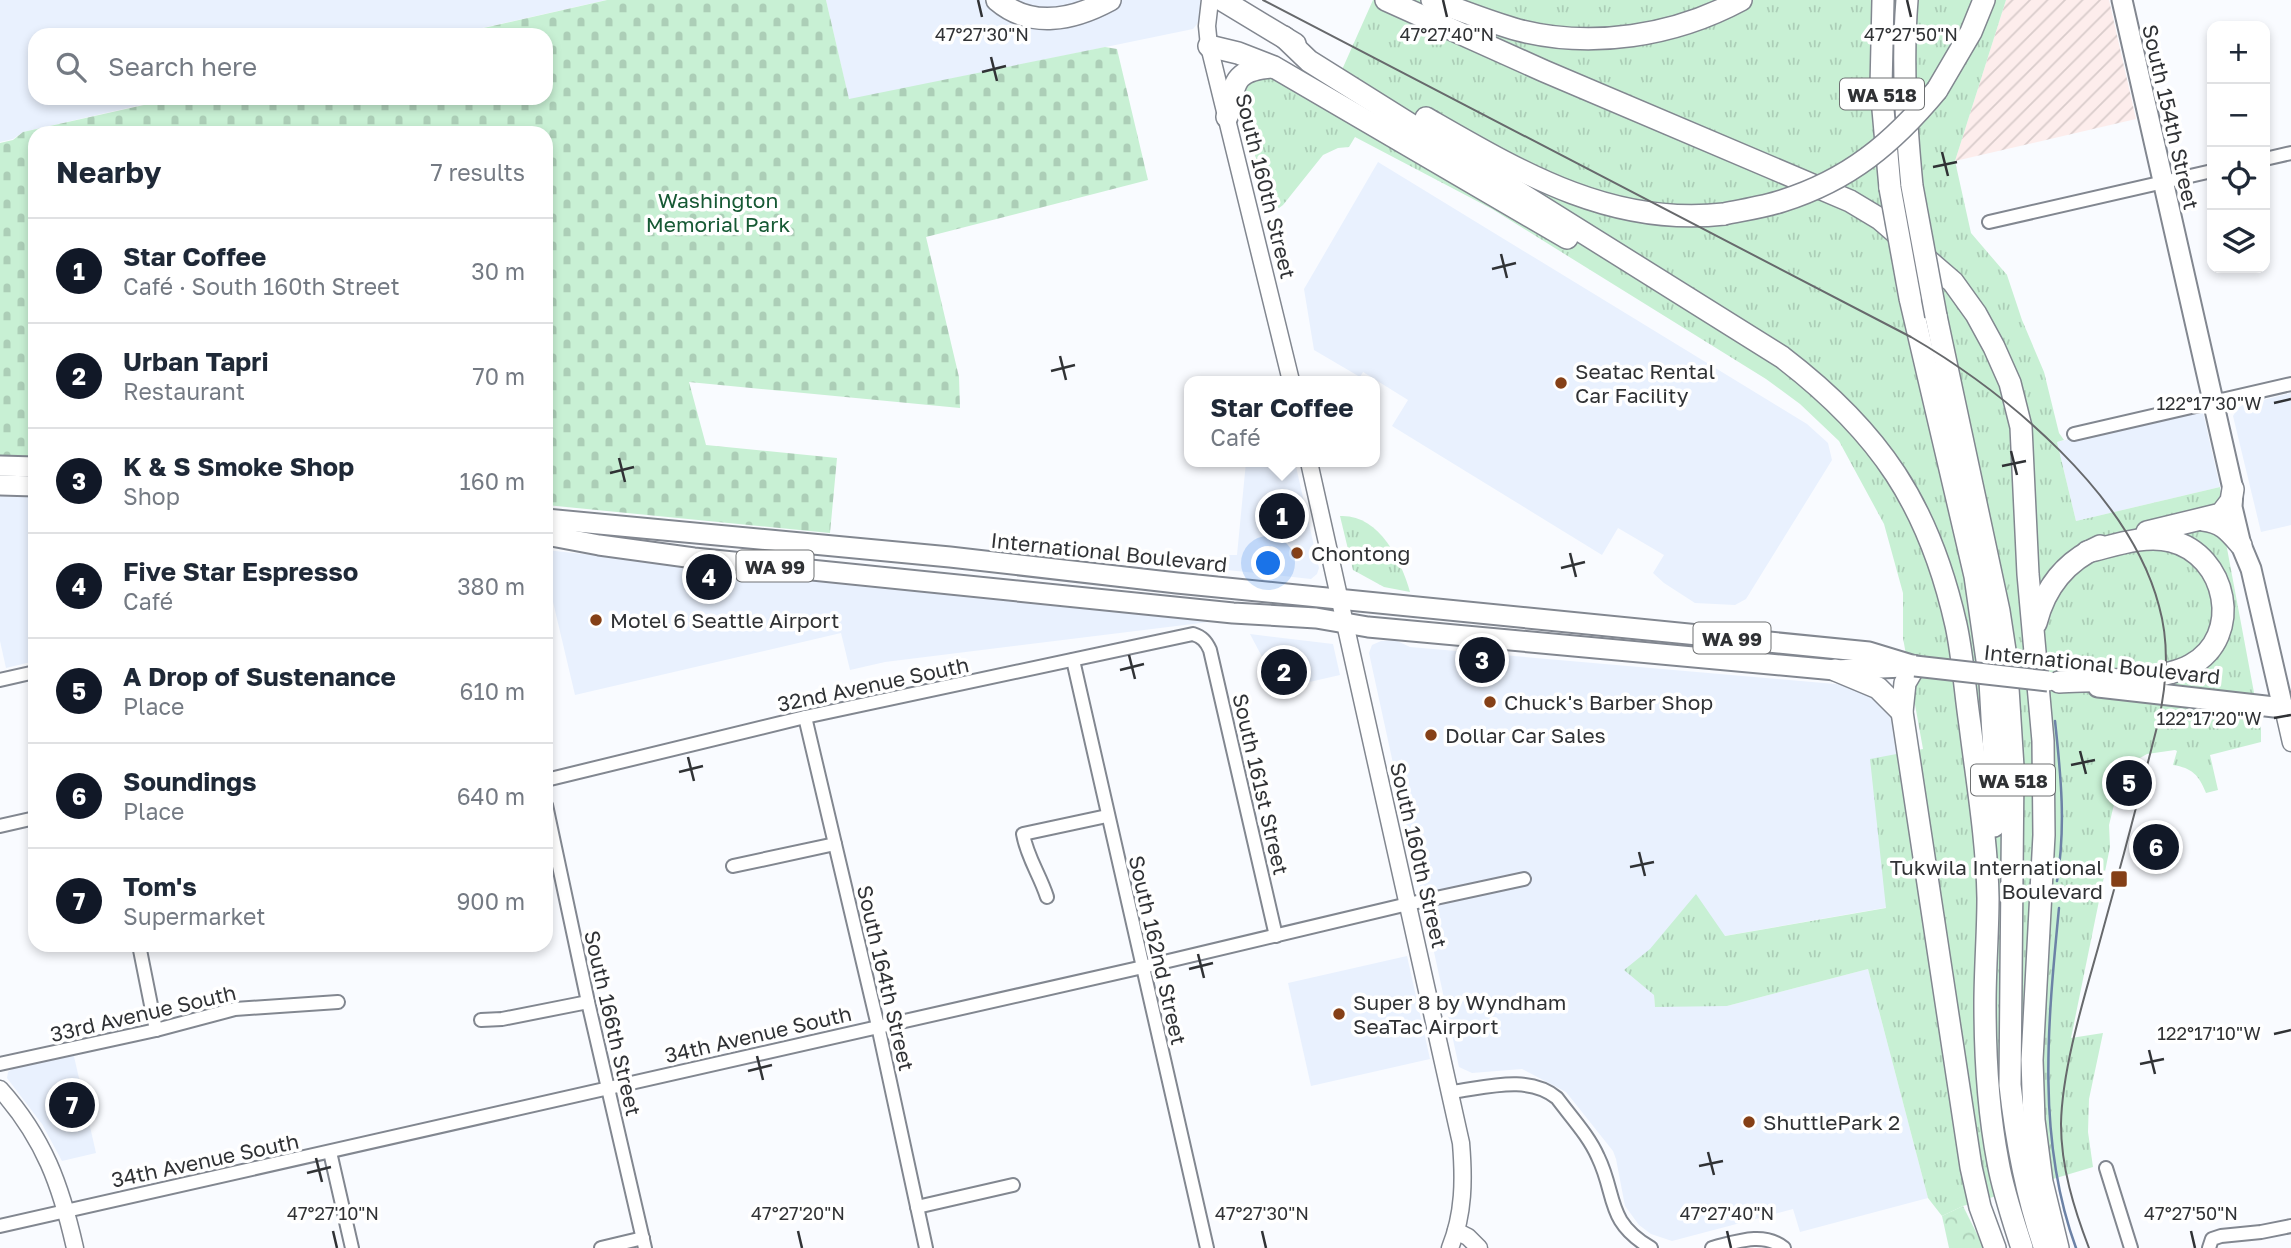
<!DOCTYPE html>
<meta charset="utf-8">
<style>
body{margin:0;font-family:"Golos Text",sans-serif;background:#f6f6f7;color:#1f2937}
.controls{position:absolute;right:21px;top:21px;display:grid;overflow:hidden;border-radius:14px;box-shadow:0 4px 10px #0003}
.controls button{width:63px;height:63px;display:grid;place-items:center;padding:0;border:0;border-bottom:2px solid #e0e1e3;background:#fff;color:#1f2937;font:35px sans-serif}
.you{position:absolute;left:1269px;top:564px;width:24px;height:24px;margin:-18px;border:5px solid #fff;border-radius:50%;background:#1a73e8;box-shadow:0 0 0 10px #1a73e833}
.badge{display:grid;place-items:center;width:46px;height:46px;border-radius:50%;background:#111827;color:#fff;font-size:23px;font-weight:700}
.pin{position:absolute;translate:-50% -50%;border:4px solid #fff;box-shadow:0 2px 7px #0006}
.popup{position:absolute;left:1184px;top:376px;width:196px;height:91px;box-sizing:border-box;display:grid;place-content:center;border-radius:14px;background:#fff;filter:drop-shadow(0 2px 5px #0005);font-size:23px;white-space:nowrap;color:#747a83}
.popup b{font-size:26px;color:#1f2937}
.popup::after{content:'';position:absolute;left:50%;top:100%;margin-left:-14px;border:14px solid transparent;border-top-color:#fff}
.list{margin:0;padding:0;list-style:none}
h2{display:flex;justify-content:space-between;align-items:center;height:91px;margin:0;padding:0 28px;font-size:30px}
h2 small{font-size:23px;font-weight:400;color:#747a83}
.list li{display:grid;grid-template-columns:46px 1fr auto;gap:21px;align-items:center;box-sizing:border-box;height:105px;padding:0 28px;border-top:2px solid #e0e1e3}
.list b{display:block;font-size:26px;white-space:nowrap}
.list p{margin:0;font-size:23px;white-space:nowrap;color:#747a83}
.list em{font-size:23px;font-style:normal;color:#747a83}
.icon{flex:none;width:38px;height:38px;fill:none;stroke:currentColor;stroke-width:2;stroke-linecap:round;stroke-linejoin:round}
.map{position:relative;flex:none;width:2291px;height:1248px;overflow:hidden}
.search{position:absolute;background:#fff;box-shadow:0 4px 10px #0003;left:28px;top:28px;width:525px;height:77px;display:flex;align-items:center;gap:18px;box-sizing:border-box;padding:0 24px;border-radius:21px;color:#747a83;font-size:26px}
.panel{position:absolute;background:#fff;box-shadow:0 4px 10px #0003;left:28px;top:126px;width:525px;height:826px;border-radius:21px}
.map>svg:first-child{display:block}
</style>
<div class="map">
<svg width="2291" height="1248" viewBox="0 0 2291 1248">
<defs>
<pattern id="industrial-furrows" width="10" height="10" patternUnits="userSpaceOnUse" patternTransform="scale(1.75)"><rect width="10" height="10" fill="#fdedec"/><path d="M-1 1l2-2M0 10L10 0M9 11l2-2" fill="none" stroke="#d9cccb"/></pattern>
<pattern id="grass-tufts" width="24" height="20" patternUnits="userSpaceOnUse" patternTransform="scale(1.75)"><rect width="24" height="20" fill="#c8f0d4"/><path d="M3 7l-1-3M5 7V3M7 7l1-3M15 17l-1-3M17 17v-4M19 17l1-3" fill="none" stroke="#acceb7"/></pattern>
<pattern id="forest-crowns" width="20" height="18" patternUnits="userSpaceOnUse" patternTransform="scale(1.75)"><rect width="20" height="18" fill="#c8f0d4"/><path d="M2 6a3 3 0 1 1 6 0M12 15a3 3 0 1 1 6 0" fill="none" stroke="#acceb7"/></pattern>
<pattern id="cemetery-stones" width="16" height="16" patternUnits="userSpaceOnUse" patternTransform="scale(1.75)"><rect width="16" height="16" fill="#c8f0d4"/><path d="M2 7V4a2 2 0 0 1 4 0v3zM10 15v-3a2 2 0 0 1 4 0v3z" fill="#acceb7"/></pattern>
</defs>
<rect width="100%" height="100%" fill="#f9fbff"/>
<!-- built -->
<g fill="#e9f1fe">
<polygon points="0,0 606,0 451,35 35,35 35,98 171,98 23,132 13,139 0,142"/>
<polygon points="826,0 1217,0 1193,29 849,100"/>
<polygon points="1378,162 1807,424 1828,443 1832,460 1746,599 1735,605 1695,603 1664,583 1653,573 1664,555 1618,528 1602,555 1392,426 1408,400 1363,372 1360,377 1314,350 1304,289"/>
<polygon points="2291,393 2291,525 2261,532 2233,416 2238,408 2243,405"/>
<polygon points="2202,408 2220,487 2076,521 2057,442"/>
<polygon points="1246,462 1295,462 1319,568 1317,574 1311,579 1227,570 1228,555 1237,555"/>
<polygon points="0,496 35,497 35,661 6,668 0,641"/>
<polygon points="546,550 1209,622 885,662 850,670 841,633 575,695 549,585 546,585"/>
<polygon points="1250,634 1333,644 1340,675 1279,689"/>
<polygon points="1395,640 1410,647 1858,686 1876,697 1891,715 1918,902 1650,949 1655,1006 1727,1006 1868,969 1928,1198 1800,1232 1793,1209 1672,1241 1651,1234 1639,1225 1625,1206 1616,1159 1613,1151 1566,1092 1522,1069 1472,1073 1459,1067 1369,653 1372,645 1381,641"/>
<polygon points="1407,956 1430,1059 1311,1086 1288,983"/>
<polygon points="73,1052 96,1153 62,1161 42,1124 7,1078 8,1072 19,1064"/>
</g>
<!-- industrial -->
<polygon fill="url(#industrial-furrows)" points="2006,0 2109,0 2136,119 1955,161"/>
<!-- grass -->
<g fill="url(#grass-tufts)">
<path d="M1373,0H2006L1955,161L1971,233L2007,275L2022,320L2044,372L2059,433L2064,440L2057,442L2076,521L2220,487L2226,543L2261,730V742L2210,755L2218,790L2206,793C2199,775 2192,768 2173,765L2177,751L2175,750L2147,754L2133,762L2128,778L2121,776L2109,825L2110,847L2071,1038L2103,1033L2089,1099L2088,1132L2093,1167L1963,1206L1942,1216L1928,1198L1868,969L1727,1006L1655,1007L1654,995L1624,970L1650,949L1696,894L1725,936L1886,908L1870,759L1923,749L1903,638V593L1884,524L1839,441L1800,404L1766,379L1492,209L1355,137L1349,147L1338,148L1323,155L1283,205L1279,208L1270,205L1261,181L1242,99L1243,89L1259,74L1276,79L1325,108Z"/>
<path d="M1340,516C1379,514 1401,560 1410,592L1384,587L1353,570Z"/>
</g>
<!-- forest -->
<polygon fill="url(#forest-crowns)" points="1963,1206 1984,1248 1949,1248 1942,1216"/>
<!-- cemetery -->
<polygon fill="url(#cemetery-stones)" points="607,0 826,0 849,99 1105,47 1117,49 1148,180 926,237 959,377 960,408 689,382 706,445 837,458 830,533 546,505 546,133 35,133 35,457 0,455 0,143 13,140 23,132 175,98 546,98 546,35 453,35"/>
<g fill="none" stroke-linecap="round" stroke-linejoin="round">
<!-- stream -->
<g stroke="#6c82a6" stroke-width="2.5">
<path d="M2055,721C2061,776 2066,827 2057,881"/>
<path d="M2059,908C2048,1021 2036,1139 2076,1248"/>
</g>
<!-- street casing -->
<g stroke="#828790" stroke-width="16">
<g id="street">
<polyline points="2265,159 2291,153"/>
<polyline points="1989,222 2212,171"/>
<polyline points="2074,434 2291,384"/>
<polyline points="1073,660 1207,1248"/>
<polyline points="0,680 35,672"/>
<polyline points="805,717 878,1026 926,1248"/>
<path d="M546,780L805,717L1193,634C1202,637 1206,641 1210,650L1276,936"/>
<polyline points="546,805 588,1002 645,1248"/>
<polyline points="0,826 35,818"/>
<polyline points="733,866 835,844"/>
<path d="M1047,897C1040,875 1027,857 1023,834L1107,816"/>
<polyline points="139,945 156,1030"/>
<polyline points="481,1020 502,1019 588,1002"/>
<polyline points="0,1064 156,1030 235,1009 338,1002"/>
<path d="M1451,1092C1485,1088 1528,1074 1557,1098C1571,1117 1589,1136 1598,1157C1617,1196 1605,1221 1651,1248"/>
<polyline points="330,1152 352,1248"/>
<polyline points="2106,1168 2131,1248"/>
<polyline points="917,1207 1013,1185"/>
<polyline points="0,1226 1143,967 1408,904 1524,879"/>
<polyline points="601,1248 643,1238"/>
<path d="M1712,1248C1736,1242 1763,1231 1784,1248"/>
<polyline points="2209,1248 2212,1239 2221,1236 2261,1232 2291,1226"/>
</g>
</g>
<!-- secondary casing -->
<g stroke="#828790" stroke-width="19">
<g id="secondary">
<polyline points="1210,0 1207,26 1209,46 1291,381"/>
<path d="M1309,462L1461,1143C1464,1179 1464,1214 1450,1248"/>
<polyline points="2283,708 2291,743"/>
<path d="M0,1089C44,1138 61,1186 75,1248"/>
<polyline points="1456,1231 1468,1237 1479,1248"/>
</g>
</g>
<!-- primary casing -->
<g stroke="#828790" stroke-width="23">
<g id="primary">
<polyline points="2122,0 2233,489 2232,507 2241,545 2251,569 2283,708"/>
<polyline points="0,466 35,467"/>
<polyline points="0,485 35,486"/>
<polyline points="546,519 950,557 1177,583 1869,652 1915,666"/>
<polyline points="546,535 599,545 694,558 1233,613 1316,618 1368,627 1835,670 1904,667"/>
<polyline points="2098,687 2283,708 2291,712"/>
</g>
</g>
<!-- highway casing -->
<g stroke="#828790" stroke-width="24">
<g id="highway">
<path d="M997,0C1031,29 1073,20 1110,0"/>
<polyline points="1222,0 1295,44"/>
<polyline points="1386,0 1544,71 1850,201 1880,219 1953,282 1976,314 1994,347 2010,383 2021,427 2028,574 2043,741 2044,835 2032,1060 2034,1120 2042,1182 2058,1248"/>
<path d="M1432,0C1460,10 1489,22 1518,30C1592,49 1674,36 1741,0"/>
<polyline points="1883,0 1881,87 1890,188"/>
<path d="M1907,0C1902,62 1906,124 1912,186"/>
<path d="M1284,37L1309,61L1782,357C1880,432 1929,505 1956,625C1963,657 1965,692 1970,725C1977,782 1987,840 1988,898C1988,933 1985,968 1985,1004C1985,1056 1988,1110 1998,1162C2003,1191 2013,1220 2022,1248"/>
<polyline points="1209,46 1238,53 1274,67 1567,238"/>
<polyline points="1937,90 1971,32 1984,0"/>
<path d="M1227,117C1235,82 1233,70 1273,67"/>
<path d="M1426,118C1520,172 1611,227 1724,214"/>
<polyline points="1910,298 1975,576 1990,681 1995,771 1994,826"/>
<path d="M1936,316L1999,611L2006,657L2013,767L2010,1085C2016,1140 2026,1193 2044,1246"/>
<path d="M2203,520C2222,522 2229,531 2241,545"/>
<polyline points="2147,532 2221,514 2231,501 2233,489"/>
<path d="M2036,623C2045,587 2066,561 2100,546"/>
<polyline points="1915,666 1905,683 1902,712 1971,1167 1980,1207 1995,1248"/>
<polyline points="1835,670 1878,688 1902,712"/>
<path d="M2059,682C2095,680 2160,682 2191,665C2244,636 2227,555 2171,541C2144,534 2113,546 2087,552"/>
</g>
</g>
<!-- street -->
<use href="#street" stroke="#fff" stroke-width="12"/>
<!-- secondary -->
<use href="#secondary" stroke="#fff" stroke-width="16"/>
<!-- primary -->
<use href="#primary" stroke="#fff" stroke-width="19"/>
<!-- highway -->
<use href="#highway" stroke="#fff" stroke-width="21"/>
<!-- tram -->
<path stroke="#67696c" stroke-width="2" d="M1263,0L1911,337C2007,393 2130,495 2159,606C2170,645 2167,684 2158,723C2139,798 2119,873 2098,948C2083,1001 2062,1070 2061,1124C2061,1167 2074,1209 2089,1248"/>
<!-- primary-bridge casing -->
<g stroke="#828790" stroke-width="23" stroke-linecap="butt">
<polyline id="primary-bridge" points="1915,666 2048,681"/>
</g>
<!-- highway-bridge casing -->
<g stroke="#828790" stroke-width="24" stroke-linecap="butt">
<g id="highway-bridge">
<polyline points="1912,186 1936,316"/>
<polyline points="1890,188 1910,298"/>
<path d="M1724,214C1743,210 1764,207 1782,201C1849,180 1893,143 1937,90"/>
</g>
</g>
<!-- primary-bridge -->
<use href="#primary-bridge" stroke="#fff" stroke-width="19"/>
<!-- highway-bridge -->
<use href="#highway-bridge" stroke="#fff" stroke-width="21"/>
</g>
<!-- ticks -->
<path fill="none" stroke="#303235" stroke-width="2.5" d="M978,0L982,17M1443,0L1447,17M1907,0L1911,17M991,57L997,81M982,72L1006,66M1942,152L1948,176M1933,167L1957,162M1501,254L1507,278M1492,269L1516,263M1060,356L1066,380M1051,371L1075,365M2274,403L2291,399M2011,451L2017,475M619,458L625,482M2002,466L2026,461M610,473L634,467M1570,553L1576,577M1561,568L1585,562M1129,655L1135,679M1120,670L1144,664M2274,718L2291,715M2080,751L2086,774M688,757L694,781M2071,765L2095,760M679,772L703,766M1639,852L1645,876M1630,867L1654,862M1198,954L1204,978M1189,969L1213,963M2274,1034L2291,1030M2149,1050L2155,1074M757,1056L763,1080M2140,1064L2164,1059M748,1071L772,1065M1708,1152L1714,1175M316,1158L322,1182M1699,1166L1723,1161M307,1173L331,1167M333,1231L337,1248M798,1231L802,1248M1262,1231L1266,1248M1727,1231L1731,1248M2191,1231L2195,1248"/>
<!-- markers -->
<g fill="#854017" stroke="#fff" stroke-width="2.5">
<circle cx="1561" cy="383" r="7"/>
<circle cx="1297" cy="553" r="7"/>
<circle cx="596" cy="620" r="7"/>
<circle cx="1490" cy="702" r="7"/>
<circle cx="1431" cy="735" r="7"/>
<rect x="2110" y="870" width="18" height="18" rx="3.5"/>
<circle cx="1339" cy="1014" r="7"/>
<circle cx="1749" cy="1122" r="7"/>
</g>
<g text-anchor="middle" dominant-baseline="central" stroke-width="7" stroke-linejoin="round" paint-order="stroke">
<!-- shield labels -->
<g fill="#fff" stroke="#6e7072" stroke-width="2">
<rect x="1840" y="78.5" width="84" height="31" rx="5"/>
<rect x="736.5" y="550.5" width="77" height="31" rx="5"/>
<rect x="1693.5" y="622.5" width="77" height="31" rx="5"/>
<rect x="1971" y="764.5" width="84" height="31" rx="5"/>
</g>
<g font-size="19" font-weight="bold" fill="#303235">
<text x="1882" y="94">WA 518</text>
<text x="775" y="566">WA 99</text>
<text x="1732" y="638">WA 99</text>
<text x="2013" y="780">WA 518</text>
</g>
<!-- street labels -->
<g font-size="21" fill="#303235" stroke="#fff">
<text transform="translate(2171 117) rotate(77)">South 154th Street</text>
<text transform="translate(1266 186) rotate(76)">South 160th Street</text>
<text transform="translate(1109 552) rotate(6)">International Boulevard</text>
<text transform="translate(2102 664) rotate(6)">International Boulevard</text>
<text transform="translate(873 684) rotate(-12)">32nd Avenue South</text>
<text transform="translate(1261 784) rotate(77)">South 161st Street</text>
<text transform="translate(1419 855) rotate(77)">South 160th Street</text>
<text transform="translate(1158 950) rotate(77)">South 162nd Street</text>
<text transform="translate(886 978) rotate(77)">South 164th Street</text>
<text transform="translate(143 1013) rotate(-13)">33rd Avenue South</text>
<text transform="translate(613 1023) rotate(77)">South 166th Street</text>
<text transform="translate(758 1034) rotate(-13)">34th Avenue South</text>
<text transform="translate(205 1160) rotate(-12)">34th Avenue South</text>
</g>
<!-- park labels -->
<g font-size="21" fill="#165934" stroke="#fff">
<text x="718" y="200">Washington<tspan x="718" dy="24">Memorial Park</tspan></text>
</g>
<!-- poi labels -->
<g font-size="21" fill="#303235" stroke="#fff" text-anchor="start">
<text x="1575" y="371">Seatac Rental<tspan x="1575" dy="24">Car Facility</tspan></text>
<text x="1311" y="553">Chontong</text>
<text x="610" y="620">Motel 6 Seattle Airport</text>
<text x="1504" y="702">Chuck's Barber Shop</text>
<text x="1445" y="735">Dollar Car Sales</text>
<text x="2103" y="867" text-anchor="end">Tukwila International<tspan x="2103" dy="24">Boulevard</tspan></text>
<text x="1353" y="1002">Super 8 by Wyndham<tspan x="1353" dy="24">SeaTac Airport</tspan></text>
<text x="1763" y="1122">ShuttlePark 2</text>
</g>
</g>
<g font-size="18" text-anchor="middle" fill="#303235" stroke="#fff" stroke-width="7" stroke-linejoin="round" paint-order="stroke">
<text x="982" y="41">47°27'30"N</text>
<text x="1447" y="41">47°27'40"N</text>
<text x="1911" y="41">47°27'50"N</text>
<text x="2209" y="410">122°17'30"W</text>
<text x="2209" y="725">122°17'20"W</text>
<text x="2209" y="1040">122°17'10"W</text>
<text x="333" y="1220">47°27'10"N</text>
<text x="798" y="1220">47°27'20"N</text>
<text x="1262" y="1220">47°27'30"N</text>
<text x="1727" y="1220">47°27'40"N</text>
<text x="2191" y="1220">47°27'50"N</text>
</g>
</svg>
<div class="controls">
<button>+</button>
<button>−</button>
<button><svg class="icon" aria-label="locate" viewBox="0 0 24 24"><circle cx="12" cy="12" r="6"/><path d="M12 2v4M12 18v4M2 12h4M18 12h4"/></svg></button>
<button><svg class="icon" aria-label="layers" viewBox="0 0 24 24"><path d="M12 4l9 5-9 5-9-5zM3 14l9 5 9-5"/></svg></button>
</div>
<div class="you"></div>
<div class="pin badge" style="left:1282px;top:516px">1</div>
<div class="popup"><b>Star Coffee</b>Café</div>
<div class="pin badge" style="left:1284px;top:672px">2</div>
<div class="pin badge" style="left:1482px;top:660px">3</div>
<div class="pin badge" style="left:709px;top:577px">4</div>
<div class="pin badge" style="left:2129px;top:783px">5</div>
<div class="pin badge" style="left:2156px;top:847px">6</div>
<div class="pin badge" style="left:72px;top:1105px">7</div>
<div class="search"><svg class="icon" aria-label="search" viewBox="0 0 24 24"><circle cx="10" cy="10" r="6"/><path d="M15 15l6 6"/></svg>Search here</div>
<section class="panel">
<h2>Nearby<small>7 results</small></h2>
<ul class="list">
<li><span class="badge">1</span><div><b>Star Coffee</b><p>Café · South 160th Street</p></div><em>30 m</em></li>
<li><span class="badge">2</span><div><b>Urban Tapri</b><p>Restaurant</p></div><em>70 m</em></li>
<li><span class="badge">3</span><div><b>K &amp; S Smoke Shop</b><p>Shop</p></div><em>160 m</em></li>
<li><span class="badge">4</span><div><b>Five Star Espresso</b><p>Café</p></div><em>380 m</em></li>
<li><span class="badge">5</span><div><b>A Drop of Sustenance</b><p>Place</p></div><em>610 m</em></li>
<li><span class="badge">6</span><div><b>Soundings</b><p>Place</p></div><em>640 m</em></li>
<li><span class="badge">7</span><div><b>Tom's</b><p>Supermarket</p></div><em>900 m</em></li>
</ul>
</section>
</div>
